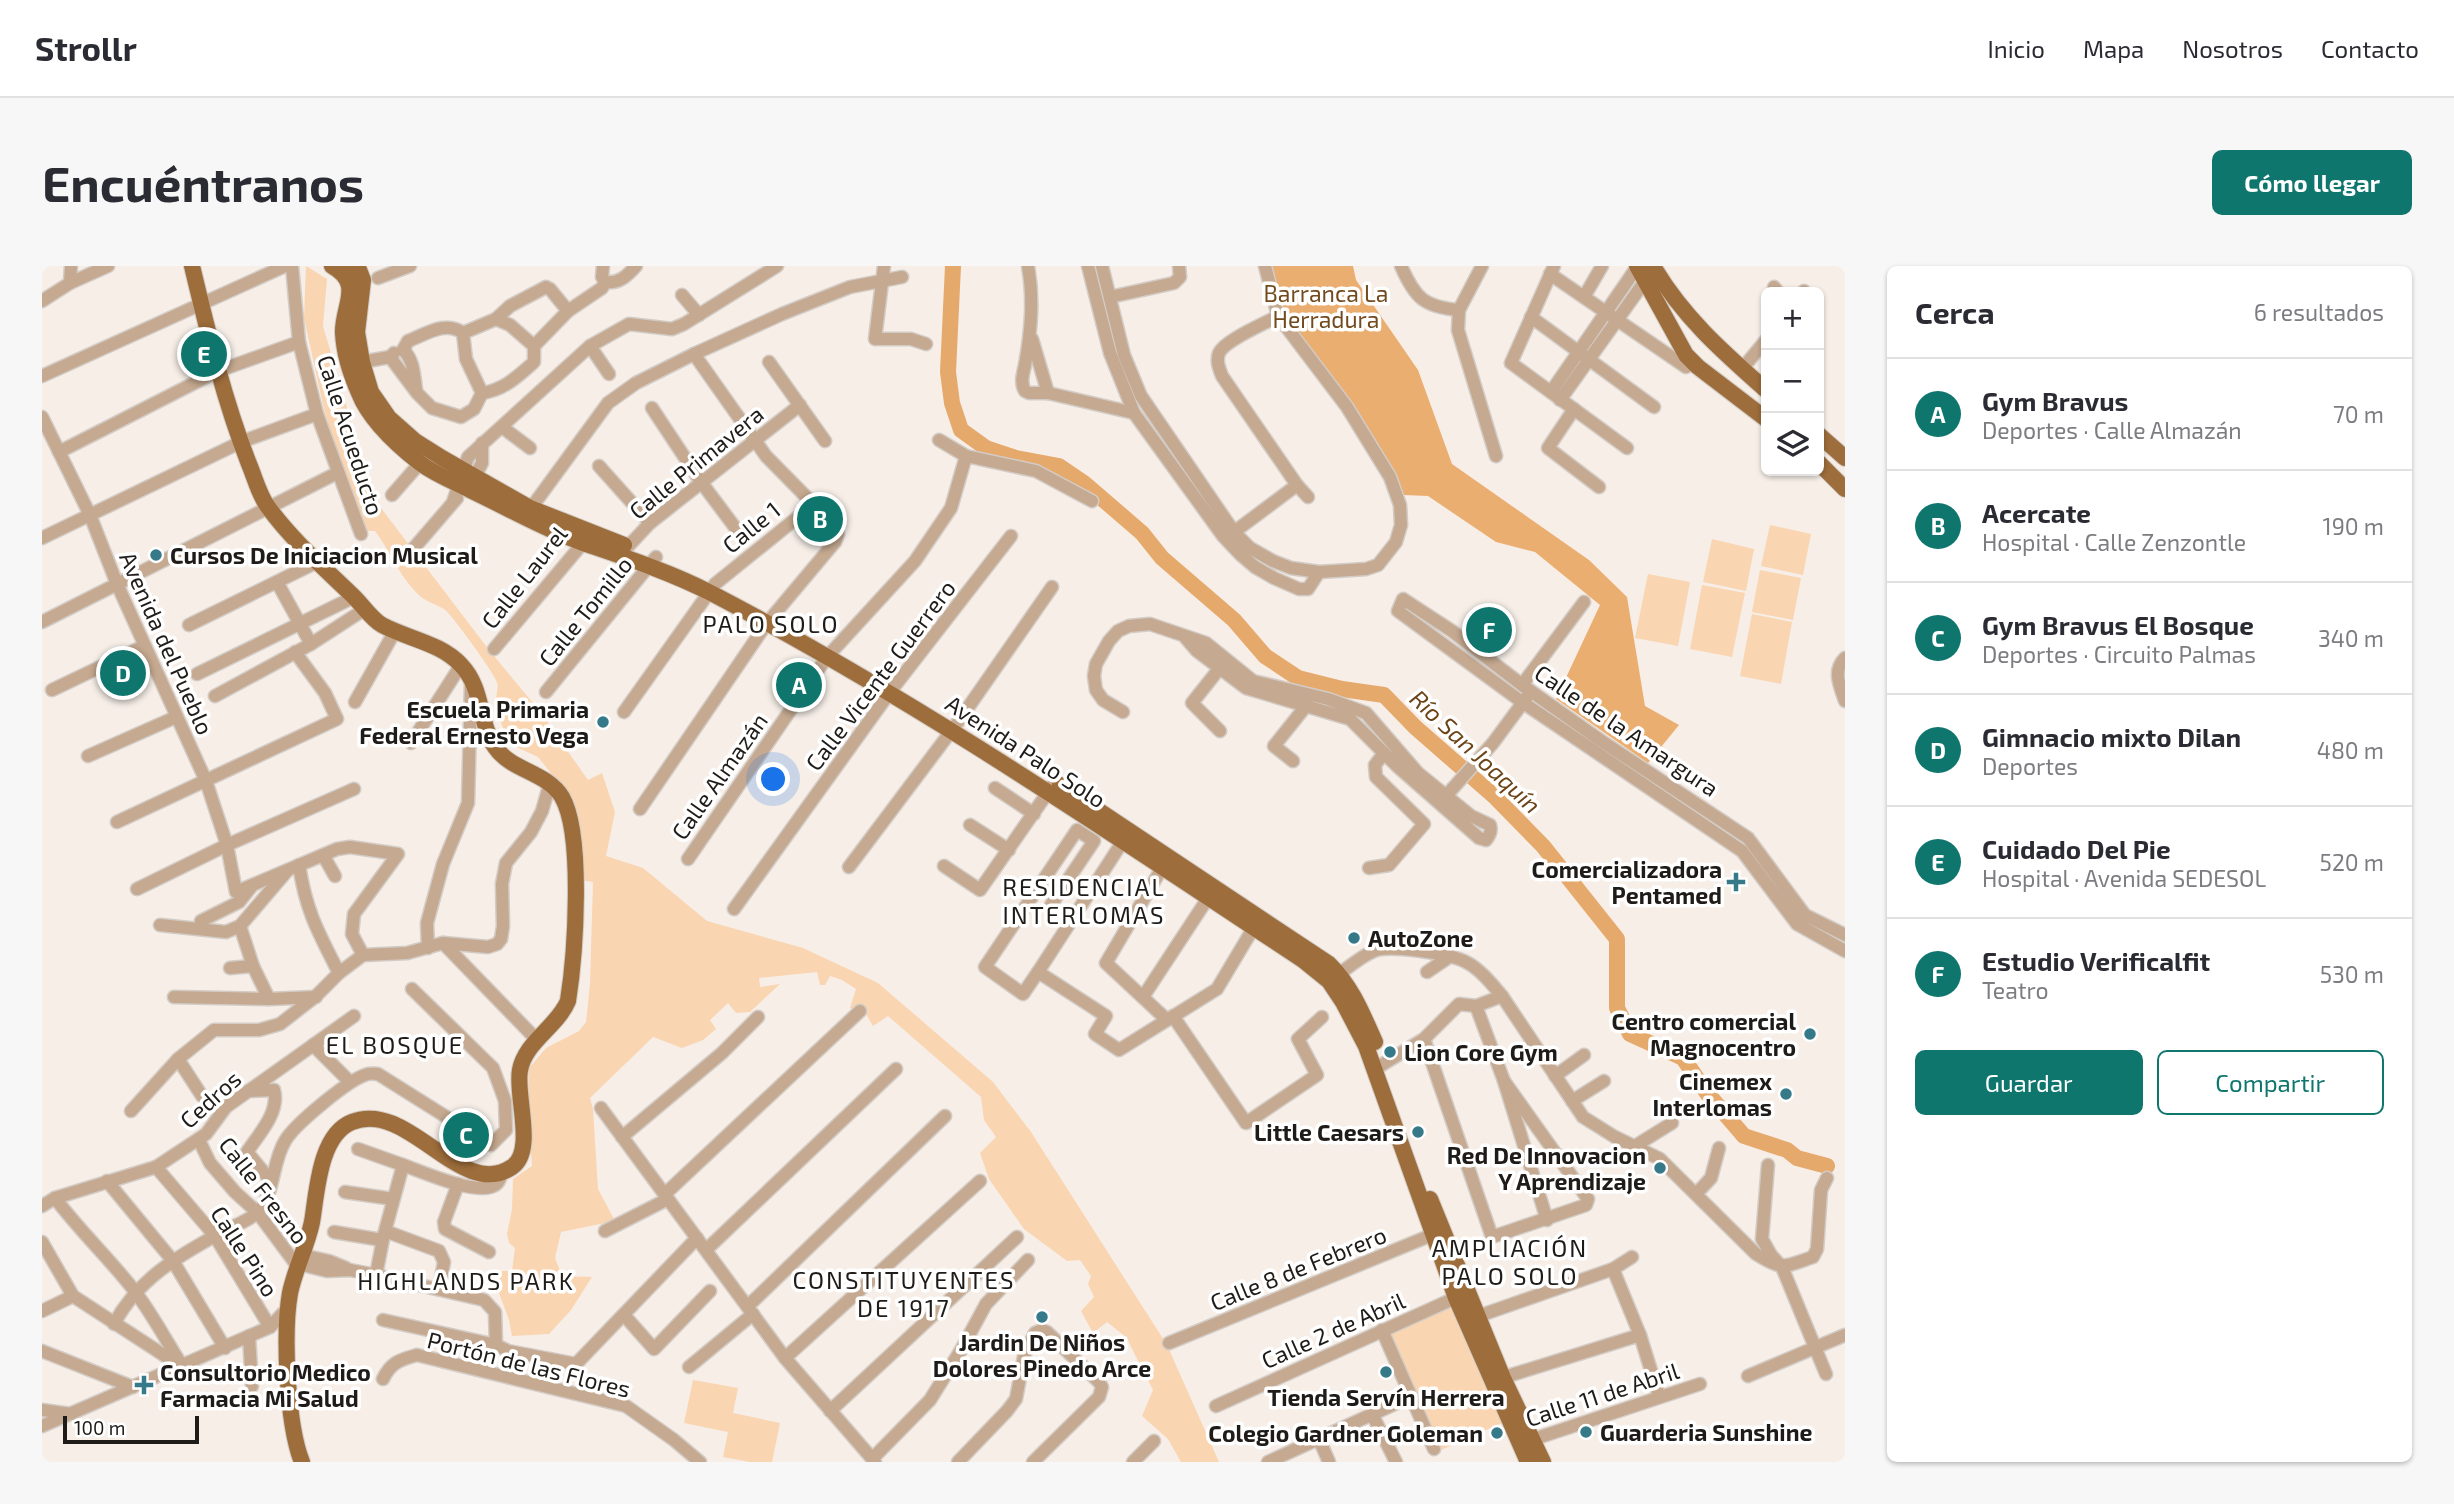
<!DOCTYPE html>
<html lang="es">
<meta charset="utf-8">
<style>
body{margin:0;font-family:"Exo 2",sans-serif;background:#f7f7f7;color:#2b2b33}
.controls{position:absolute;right:21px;top:21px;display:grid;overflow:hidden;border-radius:10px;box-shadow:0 2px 5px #0004}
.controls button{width:63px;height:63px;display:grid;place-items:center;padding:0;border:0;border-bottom:2px solid #e1e1e2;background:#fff;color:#2b2b33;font:35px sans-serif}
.scale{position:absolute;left:21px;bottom:18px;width:136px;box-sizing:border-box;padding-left:7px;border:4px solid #1e1b18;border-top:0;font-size:19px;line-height:24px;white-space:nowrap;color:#1e1b18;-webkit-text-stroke:5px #fff;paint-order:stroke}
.you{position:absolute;left:732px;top:514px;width:24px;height:24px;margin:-18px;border:5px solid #fff;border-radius:50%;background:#1a73e8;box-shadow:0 0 0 10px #1a73e833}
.badge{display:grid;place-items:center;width:46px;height:46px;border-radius:50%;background:#0f766e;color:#fff;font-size:23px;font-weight:700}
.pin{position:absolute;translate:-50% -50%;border:4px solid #fff;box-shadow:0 2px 7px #0006}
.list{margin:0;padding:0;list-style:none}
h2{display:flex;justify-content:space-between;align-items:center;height:91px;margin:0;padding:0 28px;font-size:30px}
h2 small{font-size:23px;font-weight:400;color:#7c7c81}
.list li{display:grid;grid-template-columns:46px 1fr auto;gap:21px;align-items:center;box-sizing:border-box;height:112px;padding:0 28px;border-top:2px solid #e1e1e2}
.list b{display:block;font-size:26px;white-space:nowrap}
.list p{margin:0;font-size:23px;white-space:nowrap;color:#7c7c81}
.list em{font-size:23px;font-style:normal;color:#7c7c81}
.actions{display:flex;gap:14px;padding:21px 28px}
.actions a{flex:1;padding:16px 0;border:2px solid #0f766e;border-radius:10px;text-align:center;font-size:24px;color:#0f766e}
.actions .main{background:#0f766e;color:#fff}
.icon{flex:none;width:38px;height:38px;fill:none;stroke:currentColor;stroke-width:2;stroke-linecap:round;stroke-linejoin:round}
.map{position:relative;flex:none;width:1803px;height:1196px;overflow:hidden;border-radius:10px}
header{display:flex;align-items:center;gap:42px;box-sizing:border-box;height:98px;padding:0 35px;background:#fff;border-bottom:2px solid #e1e1e2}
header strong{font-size:33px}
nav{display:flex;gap:38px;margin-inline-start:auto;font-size:24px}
.intro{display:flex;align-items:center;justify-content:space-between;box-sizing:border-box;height:168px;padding:0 42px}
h1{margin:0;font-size:49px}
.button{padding:18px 32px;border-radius:10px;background:#0f766e;color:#fff;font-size:24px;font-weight:700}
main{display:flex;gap:42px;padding:0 42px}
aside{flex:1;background:#fff;border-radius:10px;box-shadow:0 2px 5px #0004}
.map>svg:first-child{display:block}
</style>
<header>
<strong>Strollr</strong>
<nav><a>Inicio</a><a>Mapa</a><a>Nosotros</a><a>Contacto</a></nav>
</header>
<div class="intro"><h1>Encuéntranos</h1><a class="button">Cómo llegar</a></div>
<main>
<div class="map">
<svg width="1803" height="1196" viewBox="0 0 1803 1196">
<rect width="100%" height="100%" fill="#f6eee7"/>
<!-- green -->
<g fill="#fad5b2">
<path d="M264,0L285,13L281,60L311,162L339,242L447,384L496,443L546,514L560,507L573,546L564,590L601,602L665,655L761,682L836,717L951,816L989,866L1125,1079L1177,1196H1139L1126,1173L1100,1150L1111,1124L1084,1071L1065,1056L1051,1067L1039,1045L1052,1031L1046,1018L1049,1010L1038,994L1025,995L982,963L947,913L938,887L954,871L942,854L939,831L846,750L831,760L824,748L808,742L814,723L800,714L788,710L783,719H778L775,706L717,712L718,721L738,718L708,746L694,747L686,737L668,754L674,763L661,774L640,782L611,771L548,832L551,843L556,923L573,955L519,966L513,992L520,1010L550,1011L529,1044L507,1068L470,1070L467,1054L457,1027L455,1005H470L473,982L467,977L465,968L470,943L471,913L490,900L486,843L487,802L504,782L537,765L544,756L548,718L551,616L537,614L512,511L496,491L468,478C463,466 455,450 454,437C453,431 457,423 455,416C452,407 409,347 402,343C390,336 382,336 371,323C355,305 347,283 333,265H324L301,208L283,148L262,52Z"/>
<polygon points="1728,259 1769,268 1761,309 1719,300"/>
<polygon points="1670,273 1712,283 1704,325 1661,316"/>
<polygon points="1718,304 1759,312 1751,354 1710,346"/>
<polygon points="1606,308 1648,316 1636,380 1593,372"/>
<polygon points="1660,319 1703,327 1690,391 1648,383"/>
<polygon points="1710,348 1750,356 1739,418 1698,410"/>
<polygon points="1409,1040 1460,1157 1399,1184 1348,1067"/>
<polygon points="651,1114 696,1122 691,1147 738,1157 730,1196 708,1196 681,1191 686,1166 642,1157"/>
</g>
<!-- forest -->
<polygon fill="#ebae71" points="1228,0 1311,0 1314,14 1376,104 1410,198 1547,294 1585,331 1603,440 1637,459 1606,497 1514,433 1558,339 1493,286 1454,276 1386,230 1362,229 1310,137 1242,50"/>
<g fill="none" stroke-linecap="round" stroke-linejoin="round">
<!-- river -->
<polyline stroke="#e6a96c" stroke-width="16" points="911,0 906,106 910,137 919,164 944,182 974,192 1017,200 1042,217 1100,267 1120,292 1192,354 1223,390 1256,412 1300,423 1342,429 1373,461 1452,530 1501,580 1575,673 1575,742 1588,768 1641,792 1665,827 1702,870 1745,884 1755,892 1785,900"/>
<!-- minor casing -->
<g stroke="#d3ccc6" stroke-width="15">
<g id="minor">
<polyline points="250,0 257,76 275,148 319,268"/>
<polyline points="842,0 833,73 869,73 884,78"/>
<path d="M986,0C992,34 989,65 983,99C981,108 978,117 983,125L987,127H1006L1092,147"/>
<polyline points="1046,0 1068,87 1092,147 1181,270 1199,289 1213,301 1232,312 1257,323 1266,323 1277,306"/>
<polyline points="1060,0 1082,89 1099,130 1192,266 1208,282 1231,295 1249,302 1277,306 1324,303 1336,299 1354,276 1359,259 1358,239 1348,211 1305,141 1236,50 1223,0"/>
<path d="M1359,0C1373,32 1382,41 1417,44"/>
<polyline points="1440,0 1417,44 1416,64 1454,190"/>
<polyline points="1512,0 1469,97 1585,182"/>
<polyline points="1508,8 1644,101"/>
<polyline points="336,12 368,0"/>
<path d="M563,16C577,18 585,10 594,0"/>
<polyline points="28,17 29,0"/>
<polyline points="1732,21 1736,26"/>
<polyline points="1761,26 1762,25"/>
<polyline points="640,29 657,49"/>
<polyline points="1068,31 1132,17 1138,11 1137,0"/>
<polyline points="1542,31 1560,0"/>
<polyline points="0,35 28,17 66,0"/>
<polyline points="1489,51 1612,141"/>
<polyline points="454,53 468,40 504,21 508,23 526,45"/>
<polyline points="990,73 1006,127"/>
<polyline points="492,80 526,45 560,22 563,16 560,11 561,0"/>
<polyline points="548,80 567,108"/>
<path d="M361,84L366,75C384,68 404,54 421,67"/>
<path d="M361,84C372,93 372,111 374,123"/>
<polyline points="348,91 375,127 390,142 419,151 432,143 440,127 424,93 421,67 454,53 468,59 492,80"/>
<polyline points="727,96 783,175"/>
<polyline points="314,97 348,91 352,87"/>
<polyline points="1700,103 1724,74"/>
<polyline points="0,110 243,0"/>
<polyline points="1509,126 1595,1"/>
<path d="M440,127C462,124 475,111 492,96V80"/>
<polyline points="1518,134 1603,15"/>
<polyline points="610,142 659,216 698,268"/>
<polyline points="1532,143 1506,182 1557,221"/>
<polyline points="0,151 48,249 75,318 164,515 185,579 194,626 295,583 308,581 356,588 312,648 310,668 321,689"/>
<polyline points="460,161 488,182"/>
<polyline points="897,174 924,190 994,205 1050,235"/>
<polyline points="17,186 176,105 257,76"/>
<polyline points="557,200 608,257"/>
<polyline points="430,216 440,197 440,177"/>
<polyline points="1255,219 1266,231"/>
<polyline points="350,229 378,197"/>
<polyline points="411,236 426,191 548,80 587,58 630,63 642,58 735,0"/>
<polyline points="484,249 566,137 594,117 652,88 740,48 808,21 860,11"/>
<path d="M1192,266L1255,219L1180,110C1177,102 1174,95 1177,87C1183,74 1222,58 1236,50"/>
<polyline points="0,272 199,176 275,148"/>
<polyline points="372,282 415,232"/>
<polyline points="579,288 608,257 758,139"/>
<polyline points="235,316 269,378"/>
<polyline points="0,356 295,207"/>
<polyline points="147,359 275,296"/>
<polyline points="452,383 541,277 542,272"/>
<path d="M1803,392C1790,405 1798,420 1803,435"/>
<polyline points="1177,403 1150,437 1178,465"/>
<polyline points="155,408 312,331"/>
<polyline points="1480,419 1542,336"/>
<polyline points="10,424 102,380"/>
<polyline points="504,426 614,291"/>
<polyline points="173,430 269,378 323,343"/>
<polyline points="313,436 353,365"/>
<polyline points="582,446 673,318 772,238"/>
<path d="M1081,446L1061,434L1054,424L1052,410L1054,398L1067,375L1076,365L1087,360L1108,358L1164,377L1211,415L1286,433L1324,447L1376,507L1429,550L1448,559C1450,565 1448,569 1444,574L1437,572L1355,500L1308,453L1204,422L1155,385L1143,371"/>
<polyline points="369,477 419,399"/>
<polyline points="46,490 134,451"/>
<polyline points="1251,495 1232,480 1264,440"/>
<polyline points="953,522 992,548"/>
<polyline points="1401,538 1404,530 1451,477 1485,431"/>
<polyline points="598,543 725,357 793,276 796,268 794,261 724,190 652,88"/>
<polyline points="75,556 295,453 283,427 253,386"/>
<polyline points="928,559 967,584"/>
<polyline points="281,589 293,610"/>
<polyline points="646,593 785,391 873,295 909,242 924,190"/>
<path d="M257,599C264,645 276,666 297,707"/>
<polyline points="902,600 938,624 1011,519"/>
<polyline points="807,601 916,456 1010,321"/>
<polyline points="1120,602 1064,697 1125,754"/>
<polyline points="1327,602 1347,599 1382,558 1334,511 1333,499 1342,487"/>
<polyline points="95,623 185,579 312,523"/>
<polyline points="1009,639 1052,575 1035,564 943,701 981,728 996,706 1064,750 1053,768 1077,784 1175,723 1212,661"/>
<polyline points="692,643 848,426 969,270"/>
<polyline points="159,655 197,636 209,621"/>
<polyline points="118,659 184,666 198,660 245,605"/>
<polyline points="198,660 211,700 227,733"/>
<polyline points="1803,669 1763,649 1706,572 1558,474 1480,419 1410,365 1361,333 1356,345 1480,436 1700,585 1755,658 1803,685"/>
<polyline points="401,677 495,774"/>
<polyline points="386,682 385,657 401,598 426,537 429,417"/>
<polyline points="188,702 211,700"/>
<polyline points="996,706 1081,575"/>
<polyline points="1385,706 1407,691"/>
<path d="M1290,713C1304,704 1317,691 1332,685C1346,678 1409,688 1424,696C1438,703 1450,718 1460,730L1541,851L1573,871L1618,893L1714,988C1741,1005 1741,1001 1771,991L1775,983L1779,924L1785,912"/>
<polyline points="132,731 227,733 274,731"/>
<polyline points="1101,731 1166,632"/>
<polyline points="1434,740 1462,815 1505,954"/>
<polyline points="1131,750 1204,857 1275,809 1256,773 1280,751"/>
<polyline points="1382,773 1450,971 1544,939 1546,933 1462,815"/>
<polyline points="271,779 308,816"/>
<polyline points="136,793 160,830"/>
<polyline points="1333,803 1382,773 1417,738 1434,740 1460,730"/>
<polyline points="1513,810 1542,789"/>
<path d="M206,825L232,824C238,846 217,868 205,886L229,915"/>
<polyline points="1530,835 1562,815"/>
<polyline points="559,842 743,1092 833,1196"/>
<polyline points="89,845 136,793 172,764 217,764 238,758 274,730 297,707 321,689 365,687 401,677 446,681 455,678 459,673 461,660 460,618 464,597 489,566 500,545 508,517"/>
<polyline points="580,871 680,787 716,751"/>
<polyline points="157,874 168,897 193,926 216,947 256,1001"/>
<polyline points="1593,880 1630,857"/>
<polyline points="316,883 361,899"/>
<polyline points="1726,899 1720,973 1729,989 1740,1001 1784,1108"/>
<polyline points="114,901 173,970 228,1061"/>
<polyline points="65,915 131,995 183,1082"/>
<polyline points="416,918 402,956 403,963 447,986"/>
<polyline points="303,926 351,933"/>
<polyline points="623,928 818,745"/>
<polyline points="1654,928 1669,912 1677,882"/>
<path d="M13,932C37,964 66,991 91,1023C110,1047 124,1075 141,1101"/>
<polyline points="0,940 13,932 114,901 164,868 184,841 312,750"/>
<polyline points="563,965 626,933"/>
<polyline points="292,966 340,974"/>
<polyline points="0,976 31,1030 137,1099"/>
<polyline points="664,984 854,803"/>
<polyline points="260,989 287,995 304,1002"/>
<polyline points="257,998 285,1005 308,1004 334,1009 442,1034 453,1046 454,1079 466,1085 534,1098 655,972"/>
<polyline points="1571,1003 1598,1069 1617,1130"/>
<polyline points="334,1009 342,968"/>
<path d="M397,1023L402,996L397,985L343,965L361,899C381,906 432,929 451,920C457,918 458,912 460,907"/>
<polyline points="706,1040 903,850"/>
<polyline points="0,1045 31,1030"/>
<polyline points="582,1049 612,1083 668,1025"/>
<polyline points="1428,1053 1571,1003 1590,991"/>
<polyline points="341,1054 454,1079"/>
<path d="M72,1058C96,1013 136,990 180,966C191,960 209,954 217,945C233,926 230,896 243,875C252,859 308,812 326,808C328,807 334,808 336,808L449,879L464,864L463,835L451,802L370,723"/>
<polyline points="1340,1064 1392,1183"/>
<polyline points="207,1070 210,1120"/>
<polyline points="1127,1077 1397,966"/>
<polyline points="0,1085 91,1121"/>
<polyline points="743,1092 938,915"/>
<polyline points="647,1101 711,1048"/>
<polyline points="1706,1110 1803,1069"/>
<path d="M341,1113C349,1096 358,1094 375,1089L584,1140L632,1174L658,1196"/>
<polyline points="1453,1114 1598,1069"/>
<polyline points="1174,1140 1422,1028"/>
<polyline points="0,1144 29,1148"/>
<polyline points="788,1145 975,971"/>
<polyline points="1330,1148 1354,1196"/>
<polyline points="0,1160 228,1061 246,1042"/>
<polyline points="1277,1173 1287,1196"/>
<polyline points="1483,1176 1658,1118"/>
<polyline points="830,1193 888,1134 919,1084 944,1038 986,994"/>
<polyline points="916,1196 965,1145 974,1133 982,1090 993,1067 1000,1064 1005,1066 1057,1116 1060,1121 1057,1131 991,1196"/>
<polyline points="1091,1196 1112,1175"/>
<polyline points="1226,1196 1368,1131"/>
</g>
</g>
<!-- major casing -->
<g stroke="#d3ccc6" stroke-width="18">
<g id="major">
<path d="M150,0C166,67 182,134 207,198C213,212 217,229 226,241C250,274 281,301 310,329C320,338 329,353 340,359C366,373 399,377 419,399C442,423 436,456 453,481C469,505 505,506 520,531C542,569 533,691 526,735C515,761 483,776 478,804C473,829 494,885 470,901C419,936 367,833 310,856C277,869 275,927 270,956C265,980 253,1003 248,1027C241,1067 245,1159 260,1196"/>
<path d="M290,0C322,18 300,40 301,67C302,87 309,109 317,127C328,155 355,179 378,197C394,209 411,215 428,224C466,242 502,263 541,277C585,292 628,306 669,327C876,435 1067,566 1261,694L1287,715L1301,736L1324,780L1414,1032L1486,1196"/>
<polyline points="312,0 317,4 321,14 315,66 320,96 329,126 347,152 373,175 400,192 488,242 582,279"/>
<polyline points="1595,0 1644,89 1656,101 1724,153"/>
<path d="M1611,0C1640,50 1681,86 1724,124"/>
<polyline points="1777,169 1803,192"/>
<polyline points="1777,197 1803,223"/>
<path d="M1018,519L1287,698C1309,719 1321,749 1333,776"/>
<polyline points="1388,933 1461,1112 1501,1196"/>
</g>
</g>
<!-- minor -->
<use href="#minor" stroke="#c5a990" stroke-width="12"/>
<!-- major -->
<use href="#major" stroke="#9d6d3b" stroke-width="16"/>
</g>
<!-- markers -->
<g fill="#367a89" stroke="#fff" stroke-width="2.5">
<circle cx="114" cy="289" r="7"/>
<circle cx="561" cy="456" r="7"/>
<path d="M1690.5 605.5h7v7h7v7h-7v7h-7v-7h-7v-7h7z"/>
<circle cx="1312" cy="672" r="7"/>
<circle cx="1768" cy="768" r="7"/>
<circle cx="1348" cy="786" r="7"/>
<circle cx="1744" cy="828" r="7"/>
<circle cx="1376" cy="866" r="7"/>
<circle cx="1618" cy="902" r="7"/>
<circle cx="1000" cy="1051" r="7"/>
<circle cx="1344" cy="1106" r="7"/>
<path d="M98.5 1108.5h7v7h7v7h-7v7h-7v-7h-7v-7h7z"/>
<circle cx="1544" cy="1166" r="7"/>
<circle cx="1455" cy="1167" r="7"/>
</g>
<g text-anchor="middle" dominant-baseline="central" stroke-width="7" stroke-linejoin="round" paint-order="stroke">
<!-- park labels -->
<g font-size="23" fill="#734a1d" stroke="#fff">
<text x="1284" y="27">Barranca La<tspan x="1284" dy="26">Herradura</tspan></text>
</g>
<!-- street labels -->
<g font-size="23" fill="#1e1b18" stroke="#fff">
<text transform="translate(309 169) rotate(72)">Calle Acueducto</text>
<text transform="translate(654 196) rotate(-39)">Calle Primavera</text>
<text transform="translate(709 261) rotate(-39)">Calle 1</text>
<text transform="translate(482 311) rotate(-52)">Calle Laurel</text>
<text transform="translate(543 345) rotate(-51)">Calle Tomillo</text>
<text transform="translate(125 377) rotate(66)">Avenida del Pueblo</text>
<text transform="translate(838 409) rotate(-53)">Calle Vicente Guerrero</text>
<text transform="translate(1585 464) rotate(34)">Calle de la Amargura</text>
<text transform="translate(984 485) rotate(33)">Avenida Palo Solo</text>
<text transform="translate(677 510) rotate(-55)">Calle Almazán</text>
<text transform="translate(168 833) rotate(-42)">Cedros</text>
<text transform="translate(222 924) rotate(52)">Calle Fresno</text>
<text transform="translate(203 985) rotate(57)">Calle Pino</text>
<text transform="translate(1256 1002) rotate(-22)">Calle 8 de Febrero</text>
<text transform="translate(1291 1064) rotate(-24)">Calle 2 de Abril</text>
<text transform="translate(487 1098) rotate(14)">Portón de las Flores</text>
<text transform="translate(1560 1128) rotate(-18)">Calle 11 de Abril</text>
</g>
<!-- poi labels -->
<g font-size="23" font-weight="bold" fill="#1e1b18" stroke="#fff" text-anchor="end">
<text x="128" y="289" text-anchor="start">Cursos De Iniciacion Musical</text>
<text x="547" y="443">Escuela Primaria<tspan x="547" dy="26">Federal Ernesto Vega</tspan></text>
<text x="1680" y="603">Comercializadora<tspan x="1680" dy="26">Pentamed</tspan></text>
<text x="1326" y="672" text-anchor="start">AutoZone</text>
<text x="1754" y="755">Centro comercial<tspan x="1754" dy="26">Magnocentro</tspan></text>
<text x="1362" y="786" text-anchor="start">Lion Core Gym</text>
<text x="1730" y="815">Cinemex<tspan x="1730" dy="26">Interlomas</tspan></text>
<text x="1362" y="866">Little Caesars</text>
<text x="1604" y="889">Red De Innovacion<tspan x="1604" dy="26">Y Aprendizaje</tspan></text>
<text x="1000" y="1076" text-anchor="middle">Jardin De Niños<tspan x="1000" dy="26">Dolores Pinedo Arce</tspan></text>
<text x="118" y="1106" text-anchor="start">Consultorio Medico<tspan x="118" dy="26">Farmacia Mi Salud</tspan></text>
<text x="1344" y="1131" text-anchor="middle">Tienda Servín Herrera</text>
<text x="1558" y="1166" text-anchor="start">Guarderia Sunshine</text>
<text x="1441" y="1167">Colegio Gardner Goleman</text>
</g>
<!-- neighbourhood labels -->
<g font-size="24" letter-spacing="2" fill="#1e1b18" stroke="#fff">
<text x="729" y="357">PALO SOLO</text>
<text x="1042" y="620">RESIDENCIAL<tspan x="1042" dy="28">INTERLOMAS</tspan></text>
<text x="353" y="778">EL BOSQUE</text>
<text x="1468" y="981">AMPLIACIÓN<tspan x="1468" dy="28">PALO SOLO</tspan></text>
<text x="862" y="1013">CONSTITUYENTES<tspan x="862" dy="28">DE 1917</tspan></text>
<text x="424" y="1014">HIGHLANDS PARK</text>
</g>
<!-- water labels -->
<g font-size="24" font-style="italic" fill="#6c4315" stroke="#fff">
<text transform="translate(1434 485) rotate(43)">Río San Joaquín</text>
</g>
</g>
</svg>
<div class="controls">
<button>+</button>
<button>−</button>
<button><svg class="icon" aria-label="layers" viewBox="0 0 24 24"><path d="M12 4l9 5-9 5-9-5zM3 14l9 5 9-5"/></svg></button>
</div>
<div class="scale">100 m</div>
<div class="you"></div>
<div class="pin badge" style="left:757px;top:419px">A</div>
<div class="pin badge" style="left:778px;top:253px">B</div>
<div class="pin badge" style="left:424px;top:869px">C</div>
<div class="pin badge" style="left:81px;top:407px">D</div>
<div class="pin badge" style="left:162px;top:88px">E</div>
<div class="pin badge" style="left:1447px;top:364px">F</div>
</div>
<aside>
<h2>Cerca<small>6 resultados</small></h2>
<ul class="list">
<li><span class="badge">A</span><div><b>Gym Bravus</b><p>Deportes · Calle Almazán</p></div><em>70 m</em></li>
<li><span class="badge">B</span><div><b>Acercate</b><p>Hospital · Calle Zenzontle</p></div><em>190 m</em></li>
<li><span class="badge">C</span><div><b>Gym Bravus El Bosque</b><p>Deportes · Circuito Palmas</p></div><em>340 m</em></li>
<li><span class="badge">D</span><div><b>Gimnacio mixto Dilan</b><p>Deportes</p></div><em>480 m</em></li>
<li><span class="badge">E</span><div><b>Cuidado Del Pie</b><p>Hospital · Avenida SEDESOL</p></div><em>520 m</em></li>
<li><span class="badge">F</span><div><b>Estudio Verificalfit</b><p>Teatro</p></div><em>530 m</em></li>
</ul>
<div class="actions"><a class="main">Guardar</a><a>Compartir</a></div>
</aside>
</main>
